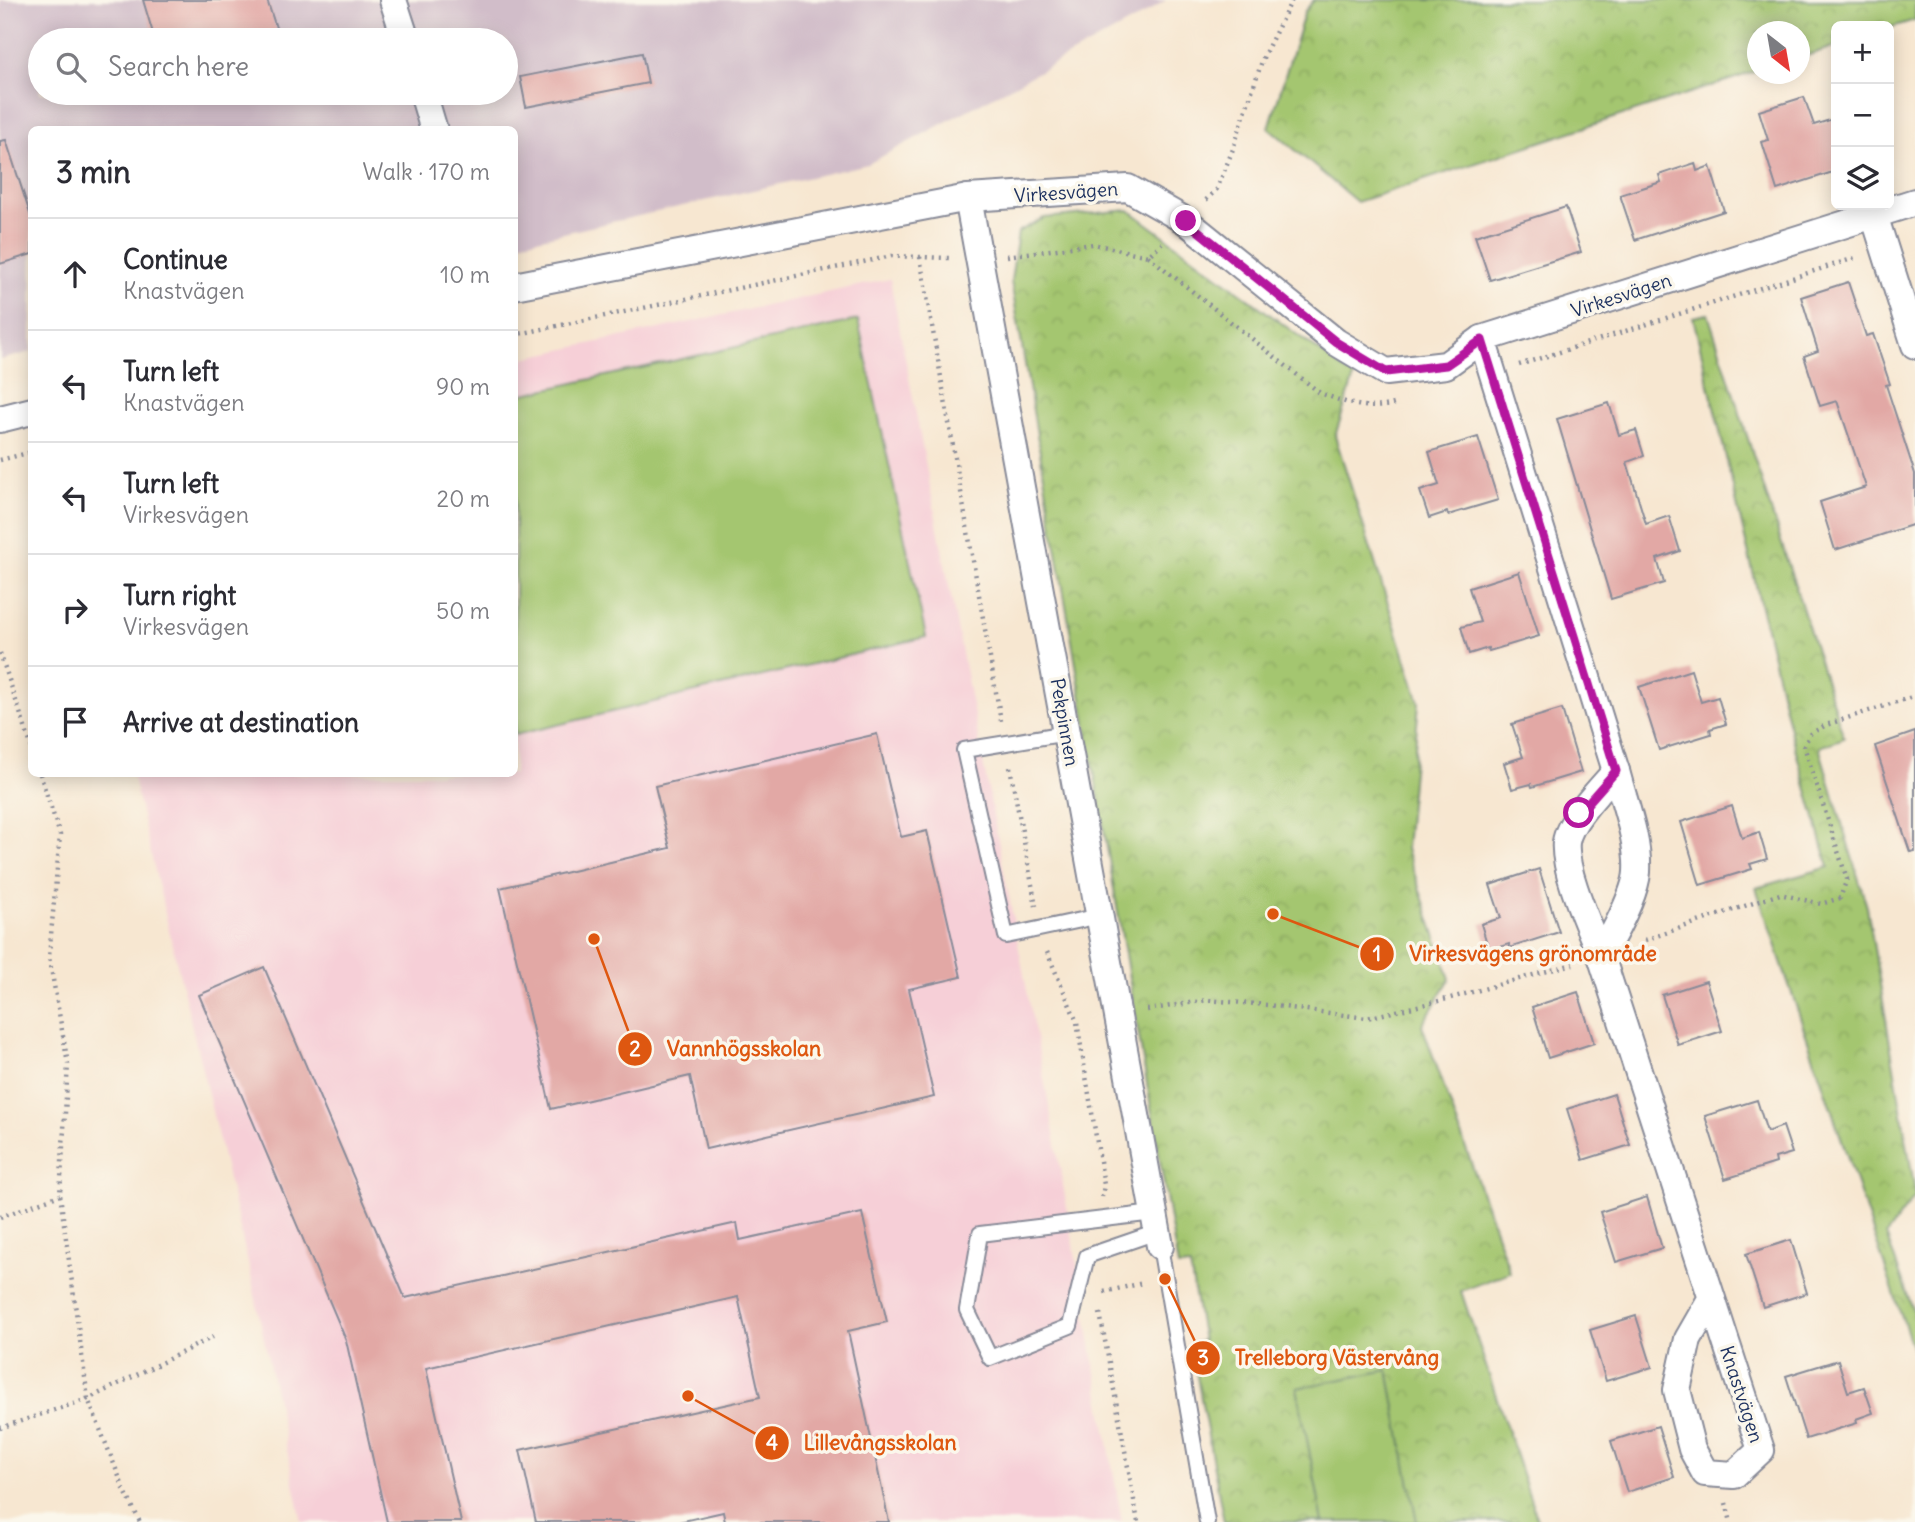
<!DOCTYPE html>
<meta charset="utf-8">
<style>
body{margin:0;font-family:Delius,sans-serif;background:#f7f7f7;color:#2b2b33}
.controls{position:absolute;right:21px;top:21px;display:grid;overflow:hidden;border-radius:10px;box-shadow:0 4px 18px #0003}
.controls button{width:63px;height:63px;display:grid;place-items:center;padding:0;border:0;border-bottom:2px solid #e1e1e2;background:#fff;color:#2b2b33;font:35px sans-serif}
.compass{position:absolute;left:1747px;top:21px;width:63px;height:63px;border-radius:50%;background:#fff;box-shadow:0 4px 18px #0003;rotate:149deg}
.stop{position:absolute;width:21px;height:21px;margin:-16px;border:5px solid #b5179e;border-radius:50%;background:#fff}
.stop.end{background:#b5179e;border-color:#fff;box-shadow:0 2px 7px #0008}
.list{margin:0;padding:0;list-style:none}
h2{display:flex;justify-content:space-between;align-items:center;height:91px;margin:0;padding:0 28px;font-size:30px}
h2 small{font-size:23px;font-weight:400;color:#7c7c81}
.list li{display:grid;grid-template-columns:46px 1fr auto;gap:21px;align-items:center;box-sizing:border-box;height:112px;padding:0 28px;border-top:2px solid #e1e1e2}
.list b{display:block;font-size:26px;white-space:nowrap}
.list p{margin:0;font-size:23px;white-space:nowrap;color:#7c7c81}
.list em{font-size:23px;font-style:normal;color:#7c7c81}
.icon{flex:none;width:38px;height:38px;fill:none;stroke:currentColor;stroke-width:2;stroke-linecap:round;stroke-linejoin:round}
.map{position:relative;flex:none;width:1915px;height:1522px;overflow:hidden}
.search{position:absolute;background:#fff;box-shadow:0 4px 18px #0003;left:28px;top:28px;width:490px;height:77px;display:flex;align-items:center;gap:18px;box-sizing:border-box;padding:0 24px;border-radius:38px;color:#7c7c81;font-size:26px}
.panel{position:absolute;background:#fff;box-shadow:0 4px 18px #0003;left:28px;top:126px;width:490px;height:651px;border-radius:10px}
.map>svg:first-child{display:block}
</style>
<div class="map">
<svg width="1915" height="1522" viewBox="0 0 1915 1522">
<defs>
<pattern id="park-crowns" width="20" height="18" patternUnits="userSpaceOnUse" patternTransform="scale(1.75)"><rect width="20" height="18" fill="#a4c66f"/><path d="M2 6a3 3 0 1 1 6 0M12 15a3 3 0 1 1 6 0" fill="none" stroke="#8daa63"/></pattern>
</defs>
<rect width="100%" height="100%" fill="#fbf7ec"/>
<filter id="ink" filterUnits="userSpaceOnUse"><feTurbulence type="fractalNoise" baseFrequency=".0143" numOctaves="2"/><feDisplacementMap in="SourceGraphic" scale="14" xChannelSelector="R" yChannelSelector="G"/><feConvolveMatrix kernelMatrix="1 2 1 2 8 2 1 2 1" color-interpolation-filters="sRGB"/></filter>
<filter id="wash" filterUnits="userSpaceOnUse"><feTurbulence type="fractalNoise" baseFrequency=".00686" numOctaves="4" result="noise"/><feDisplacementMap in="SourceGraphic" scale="28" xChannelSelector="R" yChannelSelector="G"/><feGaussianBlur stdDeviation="1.57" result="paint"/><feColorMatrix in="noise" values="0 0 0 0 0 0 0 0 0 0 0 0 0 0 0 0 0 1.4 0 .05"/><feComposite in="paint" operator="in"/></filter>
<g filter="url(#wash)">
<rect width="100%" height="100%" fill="#f7e7d1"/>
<!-- built -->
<polygon fill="#f6cfd7" points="890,279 1049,1105 1122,1522 302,1522 250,1271 132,774 514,774 515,360"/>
<!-- industrial -->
<path fill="#d1bdc9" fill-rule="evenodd" d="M0,0H1166L1138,18L868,164L515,244L514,130H32L31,352L0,360ZM40,40H506V93H40Z"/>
<!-- park -->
<g fill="url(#park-crowns)" stroke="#607a66" stroke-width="2">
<polygon points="1314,0 1915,0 1915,20 1889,28 1889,26 1836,26 1836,46 1800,58 1800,32 1758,32 1757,71 1357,202 1269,128 1305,11"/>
<polygon points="1129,210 1354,377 1335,436 1419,702 1406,849 1450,979 1422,1025 1510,1272 1461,1291 1538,1522 1224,1522 1191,1344 1203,1341 1190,1266 1178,1267 1011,281 1018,232 1044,218"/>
<polygon points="1708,314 1844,738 1819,747 1867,907 1915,1191 1915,1196 1886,1235 1915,1316 1915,1355 1756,888 1829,867 1791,734 1693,317"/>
</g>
<!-- pitch -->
<g fill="#a4c66f" stroke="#607a66" stroke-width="2">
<polygon points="858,320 926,637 515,735 515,396"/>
<polygon points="1388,1370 1417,1522 1323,1522 1297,1388"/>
</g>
<g id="blocks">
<!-- building -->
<g fill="#e2a8a5">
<polygon points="143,0 267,0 280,40 155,40"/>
<polygon points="642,53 648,83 526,107 520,77"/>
<polygon points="1804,97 1814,125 1836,118 1836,171 1777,190 1762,142 1768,140 1759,111"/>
<polygon points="6,140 32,220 32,254 0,264 0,141"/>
<polygon points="1695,163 1697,171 1710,166 1724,211 1635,240 1620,195 1661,182 1659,175"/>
<polygon points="1566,207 1581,252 1490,280 1475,236"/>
<polygon points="1848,282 1866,336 1873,334 1890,384 1886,385 1915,474 1915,524 1835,550 1820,502 1866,487 1837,401 1820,406 1804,356 1818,351 1801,297"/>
<polygon points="1609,403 1619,435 1636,430 1644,456 1627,462 1646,524 1669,516 1680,551 1657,559 1664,583 1611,599 1557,419"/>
<polygon points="1478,437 1498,500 1448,515 1447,512 1429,518 1420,491 1439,485 1429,452"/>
<polygon points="1519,572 1539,636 1489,651 1488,648 1469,654 1461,627 1480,622 1469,588"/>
<polygon points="1691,670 1701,702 1718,697 1726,724 1710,729 1711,734 1659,750 1639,687"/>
<polygon points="1562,709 1581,772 1532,787 1531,784 1512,789 1504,763 1523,757 1512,724"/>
<polygon points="1915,732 1915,851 1910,852 1875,746"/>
<polygon points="877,734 901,837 927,831 961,977 909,989 934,1097 706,1149 690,1076 551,1109 500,888 670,848 655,786"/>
<polygon points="1732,806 1742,838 1759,832 1767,859 1750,864 1752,869 1700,885 1681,822"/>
<polygon points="1539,869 1559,932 1509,948 1509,944 1489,950 1481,924 1501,918 1490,885"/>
<polygon points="264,967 405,1298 737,1223 740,1240 862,1213 887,1322 848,1331 889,1522 725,1522 723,1512 679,1522 536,1522 520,1450 760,1397 738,1297 426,1368 461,1522 387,1522 346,1340 199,995"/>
<polygon points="1706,981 1722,1031 1678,1045 1662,995"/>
<polygon points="1578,992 1594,1043 1548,1058 1532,1007"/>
<polygon points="1614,1094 1630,1145 1583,1160 1567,1109"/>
<polygon points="1757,1100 1767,1132 1783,1126 1792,1153 1775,1158 1776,1163 1725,1179 1705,1116"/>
<polygon points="1647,1197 1662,1248 1616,1262 1600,1212"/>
<polygon points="1791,1240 1807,1293 1763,1307 1746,1254"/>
<polygon points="1636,1316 1652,1367 1606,1381 1590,1330"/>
<polygon points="1838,1360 1848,1392 1864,1387 1873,1413 1856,1419 1857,1423 1806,1439 1786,1376"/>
<polygon points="1658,1426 1674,1477 1627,1492 1611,1441"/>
</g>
</g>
</g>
<g filter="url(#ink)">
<use href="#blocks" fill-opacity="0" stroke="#898b98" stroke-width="2"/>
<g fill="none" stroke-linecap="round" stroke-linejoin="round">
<!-- service casing -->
<g stroke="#898b98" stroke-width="18">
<g id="service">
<polyline points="1067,733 964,750 1006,936 1100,916"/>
<polyline points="1154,1213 980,1234 967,1310 990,1358 1070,1326 1087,1256 1157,1232"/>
<polyline points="1160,1246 1207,1522"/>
</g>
</g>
<!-- minor casing -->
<g stroke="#898b98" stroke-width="30">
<g id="minor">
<polyline points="393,0 406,40"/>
<polyline points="423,93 434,130"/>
<polyline points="968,198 1160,1246"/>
<polyline points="1874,215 1915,345"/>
<polyline points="514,286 968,198 1128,188 1186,221 1336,342 1386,372 1446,365 1482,339 1915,202"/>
<path d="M1482,339L1616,771C1624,803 1639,839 1637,872C1636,893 1612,937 1601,956L1761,1450L1734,1475L1705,1473L1692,1449L1677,1390L1688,1339L1711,1299"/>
<polyline points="0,419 32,411"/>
<path d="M1601,956C1590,928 1563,871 1566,842C1569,820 1602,788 1616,771"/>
</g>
</g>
<!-- path -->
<g stroke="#898b98" stroke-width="4.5" stroke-dasharray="2 5" stroke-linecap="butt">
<polyline points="1206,200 1217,189 1233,149 1264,55 1292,0"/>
<polyline points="1007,256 1093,244 1148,256 1162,243"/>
<path d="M1148,256L1320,393C1346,403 1370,412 1397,403"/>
<polyline points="920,257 1001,721"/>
<polyline points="514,335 892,256 949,258"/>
<polyline points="1519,365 1858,257"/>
<polyline points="0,460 32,452"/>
<polyline points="0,653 32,748"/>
<polyline points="1010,767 1036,906"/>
<polyline points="40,774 60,835 49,957 68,1064 60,1195 88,1399 124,1489 140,1522"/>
<polyline points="1645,940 1780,894 1821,904 1840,898 1847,879 1804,746 1810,734 1826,725 1915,696"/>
<polyline points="1047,952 1077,1022 1104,1185 1102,1197"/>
<polyline points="1147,1010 1207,1000 1268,1005 1367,1018 1447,999 1573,964"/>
<polyline points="0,1217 60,1195"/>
<polyline points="1104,1292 1143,1283"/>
<polyline points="1100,1313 1138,1522"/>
<polyline points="0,1428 88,1399 213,1337"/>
<polyline points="1726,1503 1731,1522"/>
</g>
<!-- service -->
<use href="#service" stroke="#fff" stroke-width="14"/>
<!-- minor -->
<use href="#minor" stroke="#fff" stroke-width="26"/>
</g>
</g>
<g fill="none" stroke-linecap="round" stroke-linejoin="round" filter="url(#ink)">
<!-- route -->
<polyline stroke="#b5179e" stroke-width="9" points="1186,221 1336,342 1386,372 1446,365 1482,340 1616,771 1579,813"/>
</g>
<g text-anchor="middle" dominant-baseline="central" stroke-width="7" stroke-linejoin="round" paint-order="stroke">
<!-- street labels -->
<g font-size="19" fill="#1b2f5e" stroke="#fbf7ec">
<text transform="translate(1066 192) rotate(-4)">Virkesvägen</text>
<text transform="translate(1621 295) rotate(-18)">Virkesvägen</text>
<text transform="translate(1065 722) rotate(80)">Pekpinnen</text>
<text transform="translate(1742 1394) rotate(72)">Knastvägen</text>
</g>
</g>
<!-- callouts -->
<path fill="none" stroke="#de5710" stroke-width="2.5" d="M1273 914L1377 954M594 939L635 1049M1165 1279L1203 1358M688 1396L772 1443"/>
<g fill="#de5710" stroke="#fbf7ec" stroke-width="2.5">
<circle cx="1273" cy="914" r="7"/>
<circle cx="594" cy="939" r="7"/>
<circle cx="1165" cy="1279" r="7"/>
<circle cx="688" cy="1396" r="7"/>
<circle cx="1377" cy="954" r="18"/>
<circle cx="635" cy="1049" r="18"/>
<circle cx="1203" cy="1358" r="18"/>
<circle cx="772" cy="1443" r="18"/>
</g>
<g font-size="21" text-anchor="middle" font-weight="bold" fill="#fff">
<text x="1377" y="961">1</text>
<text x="635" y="1056">2</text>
<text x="1203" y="1365">3</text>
<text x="772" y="1450">4</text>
</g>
<g font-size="21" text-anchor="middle" font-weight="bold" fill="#de5710" stroke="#fbf7ec" stroke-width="7" stroke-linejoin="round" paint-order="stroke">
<text x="1533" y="961">Virkesvägens grönområde</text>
<text x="744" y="1056">Vannhögsskolan</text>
<text x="1337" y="1365">Trelleborg Västervång</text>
<text x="880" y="1450">Lillevångsskolan</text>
</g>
</svg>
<div class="controls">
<button>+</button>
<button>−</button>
<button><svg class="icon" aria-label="layers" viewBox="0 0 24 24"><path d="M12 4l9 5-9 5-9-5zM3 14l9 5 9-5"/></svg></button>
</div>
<svg class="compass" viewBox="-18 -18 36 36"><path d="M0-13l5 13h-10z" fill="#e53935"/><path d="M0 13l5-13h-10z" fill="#7c7c81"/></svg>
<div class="stop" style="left:1579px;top:813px"></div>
<div class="stop end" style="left:1186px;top:221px"></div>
<div class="search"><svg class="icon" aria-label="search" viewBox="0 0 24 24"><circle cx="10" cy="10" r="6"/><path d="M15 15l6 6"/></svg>Search here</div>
<section class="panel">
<h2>3 min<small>Walk · 170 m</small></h2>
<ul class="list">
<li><svg class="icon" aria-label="ahead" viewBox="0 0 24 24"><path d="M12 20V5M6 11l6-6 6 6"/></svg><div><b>Continue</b><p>Knastvägen</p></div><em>10 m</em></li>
<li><svg class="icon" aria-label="left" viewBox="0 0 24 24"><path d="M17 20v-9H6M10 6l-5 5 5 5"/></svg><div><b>Turn left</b><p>Knastvägen</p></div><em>90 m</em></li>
<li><svg class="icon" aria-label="left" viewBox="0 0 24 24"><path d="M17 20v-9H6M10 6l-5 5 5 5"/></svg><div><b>Turn left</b><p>Virkesvägen</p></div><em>20 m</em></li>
<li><svg class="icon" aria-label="right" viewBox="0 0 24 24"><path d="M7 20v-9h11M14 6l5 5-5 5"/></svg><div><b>Turn right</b><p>Virkesvägen</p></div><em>50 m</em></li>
<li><svg class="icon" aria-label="arrive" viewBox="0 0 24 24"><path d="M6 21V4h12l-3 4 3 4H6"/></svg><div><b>Arrive at destination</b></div></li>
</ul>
</section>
</div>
